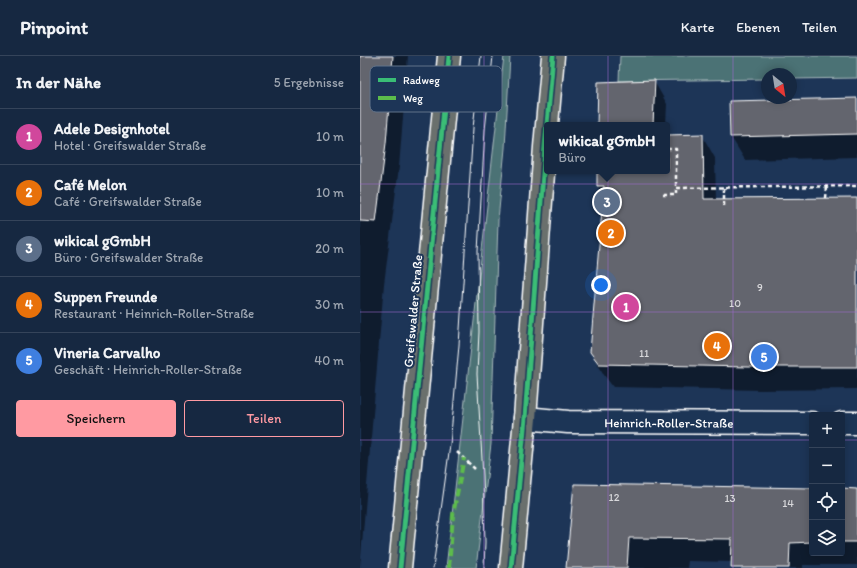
<!DOCTYPE html>
<html lang="de">
<meta charset="utf-8">
<style>
body{margin:0;font-family:Itim,sans-serif;background:#1f3048;color:#f1f3f6}
.controls{position:absolute;right:12px;bottom:12px;display:grid;overflow:hidden;border-radius:4px;box-shadow:0 2px 10px #0003}
.controls button{width:36px;height:36px;display:grid;place-items:center;padding:0;border:0;border-bottom:1px solid #35445a;background:#162841;color:#f1f3f6;font:20px sans-serif}
.compass{position:absolute;left:401px;top:12px;width:36px;height:36px;border-radius:50%;background:#162841;box-shadow:0 2px 10px #0003;rotate:150deg}
.you{position:absolute;left:241px;top:229px;width:14px;height:14px;margin:-10px;border:3px solid #fff;border-radius:50%;background:#1a73e8;box-shadow:0 0 0 6px #1a73e833}
.badge{display:grid;place-items:center;width:26px;height:26px;border-radius:50%;background:#ff9aa2;color:#fff;font-size:13px;font-weight:700}
.pin{position:absolute;translate:-50% -50%;border:2px solid #fff;box-shadow:0 1px 4px #0006}
.popup{position:absolute;left:184px;top:66px;width:126px;height:52px;box-sizing:border-box;display:grid;place-content:center;border-radius:4px;background:#162841;filter:drop-shadow(0 1px 3px #0005);font-size:13px;white-space:nowrap;color:#9ea6b1}
.popup b{font-size:15px;color:#f1f3f6}
.popup::after{content:'';position:absolute;left:50%;top:100%;margin-left:-8px;border:8px solid transparent;border-top-color:#162841}
.list{margin:0;padding:0;list-style:none}
h2{display:flex;justify-content:space-between;align-items:center;height:52px;margin:0;padding:0 16px;font-size:17px}
h2 small{font-size:13px;font-weight:400;color:#9ea6b1}
.list li{display:grid;grid-template-columns:26px 1fr auto;gap:12px;align-items:center;box-sizing:border-box;height:56px;padding:0 16px;border-top:1px solid #35445a}
.list b{display:block;font-size:15px;white-space:nowrap}
.list p{margin:0;font-size:13px;white-space:nowrap;color:#9ea6b1}
.list em{font-size:13px;font-style:normal;color:#9ea6b1}
.actions{display:flex;gap:8px;padding:12px 16px}
.actions a{flex:1;padding:9px 0;border:1px solid #ff9aa2;border-radius:4px;text-align:center;font-size:14px;color:#ff9aa2}
.actions .main{background:#ff9aa2;color:#111}
.icon{flex:none;width:22px;height:22px;fill:none;stroke:currentColor;stroke-width:2;stroke-linecap:round;stroke-linejoin:round}
.map{position:relative;flex:none;width:497px;height:512px;overflow:hidden}
header{display:flex;align-items:center;gap:24px;box-sizing:border-box;height:56px;padding:0 20px;background:#162841;border-bottom:1px solid #35445a}
header strong{font-size:19px}
nav{display:flex;gap:22px;margin-inline-start:auto;font-size:14px}
main{display:flex}
aside{flex:1;background:#162841}
.map>svg:first-child{display:block}
</style>
<header>
<strong>Pinpoint</strong>
<nav><a>Karte</a><a>Ebenen</a><a>Teilen</a></nav>
</header>
<main>
<aside>
<h2>In der Nähe<small>5 Ergebnisse</small></h2>
<ul class="list">
<li><span class="badge" style="background:#d1479c">1</span><div><b>Adele Designhotel</b><p>Hotel · Greifswalder Straße</p></div><em>10 m</em></li>
<li><span class="badge" style="background:#e8710a">2</span><div><b>Café Melon</b><p>Café · Greifswalder Straße</p></div><em>10 m</em></li>
<li><span class="badge" style="background:#5c6f8a">3</span><div><b>wikical gGmbH</b><p>Büro · Greifswalder Straße</p></div><em>20 m</em></li>
<li><span class="badge" style="background:#e8710a">4</span><div><b>Suppen Freunde</b><p>Restaurant · Heinrich-Roller-Straße</p></div><em>30 m</em></li>
<li><span class="badge" style="background:#3f7fe0">5</span><div><b>Vineria Carvalho</b><p>Geschäft · Heinrich-Roller-Straße</p></div><em>40 m</em></li>
</ul>
<div class="actions"><a class="main">Speichern</a><a>Teilen</a></div>
</aside>
<div class="map">
<svg width="497" height="512" viewBox="0 0 497 512">
<rect width="100%" height="100%" fill="#1d3557"/>
<filter id="ink" filterUnits="userSpaceOnUse"><feTurbulence type="fractalNoise" baseFrequency=".025" numOctaves="2"/><feDisplacementMap in="SourceGraphic" scale="8" xChannelSelector="R" yChannelSelector="G"/><feConvolveMatrix kernelMatrix="1 2 1 2 8 2 1 2 1" color-interpolation-filters="sRGB"/></filter>
<g filter="url(#ink)">
<!-- green -->
<g fill="#4c7275" stroke="#a6b8ba">
<polygon points="144,0 150,0 145,92 138,164 131,388 116,512 86,512"/>
<polygon points="260,0 497,0 497,22 431,23 431,18 407,18 407,23 259,25"/>
</g>
<!-- shadow -->
<g fill="#0007">
<polygon points="0,0 48,0 39,111 24,228 0,512"/>
<polygon points="294,25 307,48 306,69 238,69"/>
<polygon points="497,43 497,101 385,104 371,81"/>
<polygon points="342,79 355,102 356,144 497,143 497,333 401,334 253,331 244,319 231,296 244,141 238,130 238,115 307,115 307,80"/>
<polygon points="215,429 452,433 452,497 482,497 482,433 497,433 497,509 443,509 443,512 372,512 372,506 328,505 327,512 208,512"/>
</g>
<!-- building -->
<g fill="#64656e" stroke="#fff">
<polygon points="0,0 33,0 26,87 16,166 0,165"/>
<polygon points="295,24 293,69 237,69 238,26"/>
<polygon points="497,42 497,78 370,81 369,45"/>
<polygon points="343,78 344,143 497,142 497,311 387,311 239,308 230,296 244,130 237,130 237,115 307,115 307,79"/>
<polygon points="214,428 452,432 452,486 430,487 429,512 371,512 372,483 269,482 267,512 206,512"/>
<polygon points="482,432 497,433 497,486 482,486"/>
</g>
<g fill="none" stroke-linecap="round" stroke-linejoin="round">
<!-- minor casing -->
<g stroke="#fff" stroke-width="25">
<g id="minor">
<path id="s1" d="M165,362L208,366L452,367"/>
<polyline points="482,367 497,367"/>
</g>
</g>
<!-- primary casing -->
<g stroke="#fff" stroke-width="25">
<g id="primary">
<polyline points="40,512 89,0"/>
<polyline points="151,512 165,362 185,91 193,0"/>
</g>
</g>
<!-- path -->
<g stroke="#fff" stroke-width="2.5" stroke-dasharray="4 3" stroke-linecap="butt">
<polyline points="307,93 316,93 316,132 497,130"/>
<polyline points="364,132 364,152"/>
<polyline points="303,139 316,139 316,132"/>
<polyline points="466,142 467,131"/>
<polyline points="97,396 115,413"/>
</g>
<!-- minor -->
<use href="#minor" stroke="#1d3557" stroke-width="22"/>
<!-- primary -->
<use href="#primary" stroke="#6b706d" stroke-width="22"/>
<!-- tram -->
<g stroke="#fff" stroke-width="1">
<polyline points="73,512 90,389 99,289 113,72 121,0"/>
<polyline points="124,512 125,486 123,420 117,318 119,276 118,195 125,74 133,0"/>
</g>
<!-- quiet -->
<polyline stroke="#5cbc4b" stroke-width="4" stroke-dasharray="8 4" stroke-linecap="butt" points="89,512 93,459 104,402"/>
<!-- cycleway casing -->
<g stroke="#1d3557" stroke-width="8">
<g id="cycleway">
<polyline points="40,512 89,0"/>
<polyline points="151,512 165,362 185,91 193,0"/>
</g>
</g>
<!-- cycleway -->
<use href="#cycleway" stroke="#3abd76" stroke-width="5"/>
</g>
</g>
<!-- grid -->
<path fill="none" stroke="#a36bd2" stroke-width="1" stroke-opacity="0.55" d="M124,0V512M248,0V512M373,0V512M0,128H497M0,256H497M0,384H452M482,384H497"/>
<g text-anchor="middle" dominant-baseline="central" stroke-width="4" stroke-linejoin="round" paint-order="stroke">
<!-- number labels -->
<g font-size="11" fill="#d8d8db">
<text x="400" y="231">9</text>
<text x="375" y="247">10</text>
<text x="284" y="297">11</text>
<text x="254" y="441">12</text>
<text x="370" y="442">13</text>
<text x="428" y="447">14</text>
</g>
<!-- street labels -->
<g font-size="13" fill="#fff" stroke="#1d3557">
<text transform="translate(53 255) rotate(-85)">Greifswalder Straße</text>
<text stroke="none"><textPath href="#s1" startOffset="144">Heinrich-Roller-Straße</textPath></text>
</g>
</g>
<!-- legend -->
<rect x="10" y="10" width="132" height="46" rx="6" fill="#1d3557" stroke="#617289" stroke-width="1"/>
<rect x="18" y="22" width="18" height="4" fill="#3abd76"/>
<rect x="18" y="40" width="18" height="4" fill="#5cbc4b"/>
<g font-size="11" fill="#fff">
<text x="43" y="28">Radweg</text>
<text x="43" y="46">Weg</text>
</g>
</svg>
<div class="controls">
<button>+</button>
<button>−</button>
<button><svg class="icon" aria-label="locate" viewBox="0 0 24 24"><circle cx="12" cy="12" r="6"/><path d="M12 2v4M12 18v4M2 12h4M18 12h4"/></svg></button>
<button><svg class="icon" aria-label="layers" viewBox="0 0 24 24"><path d="M12 4l9 5-9 5-9-5zM3 14l9 5 9-5"/></svg></button>
</div>
<svg class="compass" viewBox="-18 -18 36 36"><path d="M0-13l5 13h-10z" fill="#e53935"/><path d="M0 13l5-13h-10z" fill="#9ea6b1"/></svg>
<div class="you"></div>
<div class="pin badge" style="left:266px;top:251px;background:#d1479c">1</div>
<div class="pin badge" style="left:251px;top:177px;background:#e8710a">2</div>
<div class="pin badge" style="left:247px;top:146px;background:#5c6f8a">3</div>
<div class="popup"><b>wikical gGmbH</b>Büro</div>
<div class="pin badge" style="left:357px;top:290px;background:#e8710a">4</div>
<div class="pin badge" style="left:404px;top:301px;background:#3f7fe0">5</div>
</div>
</main>
